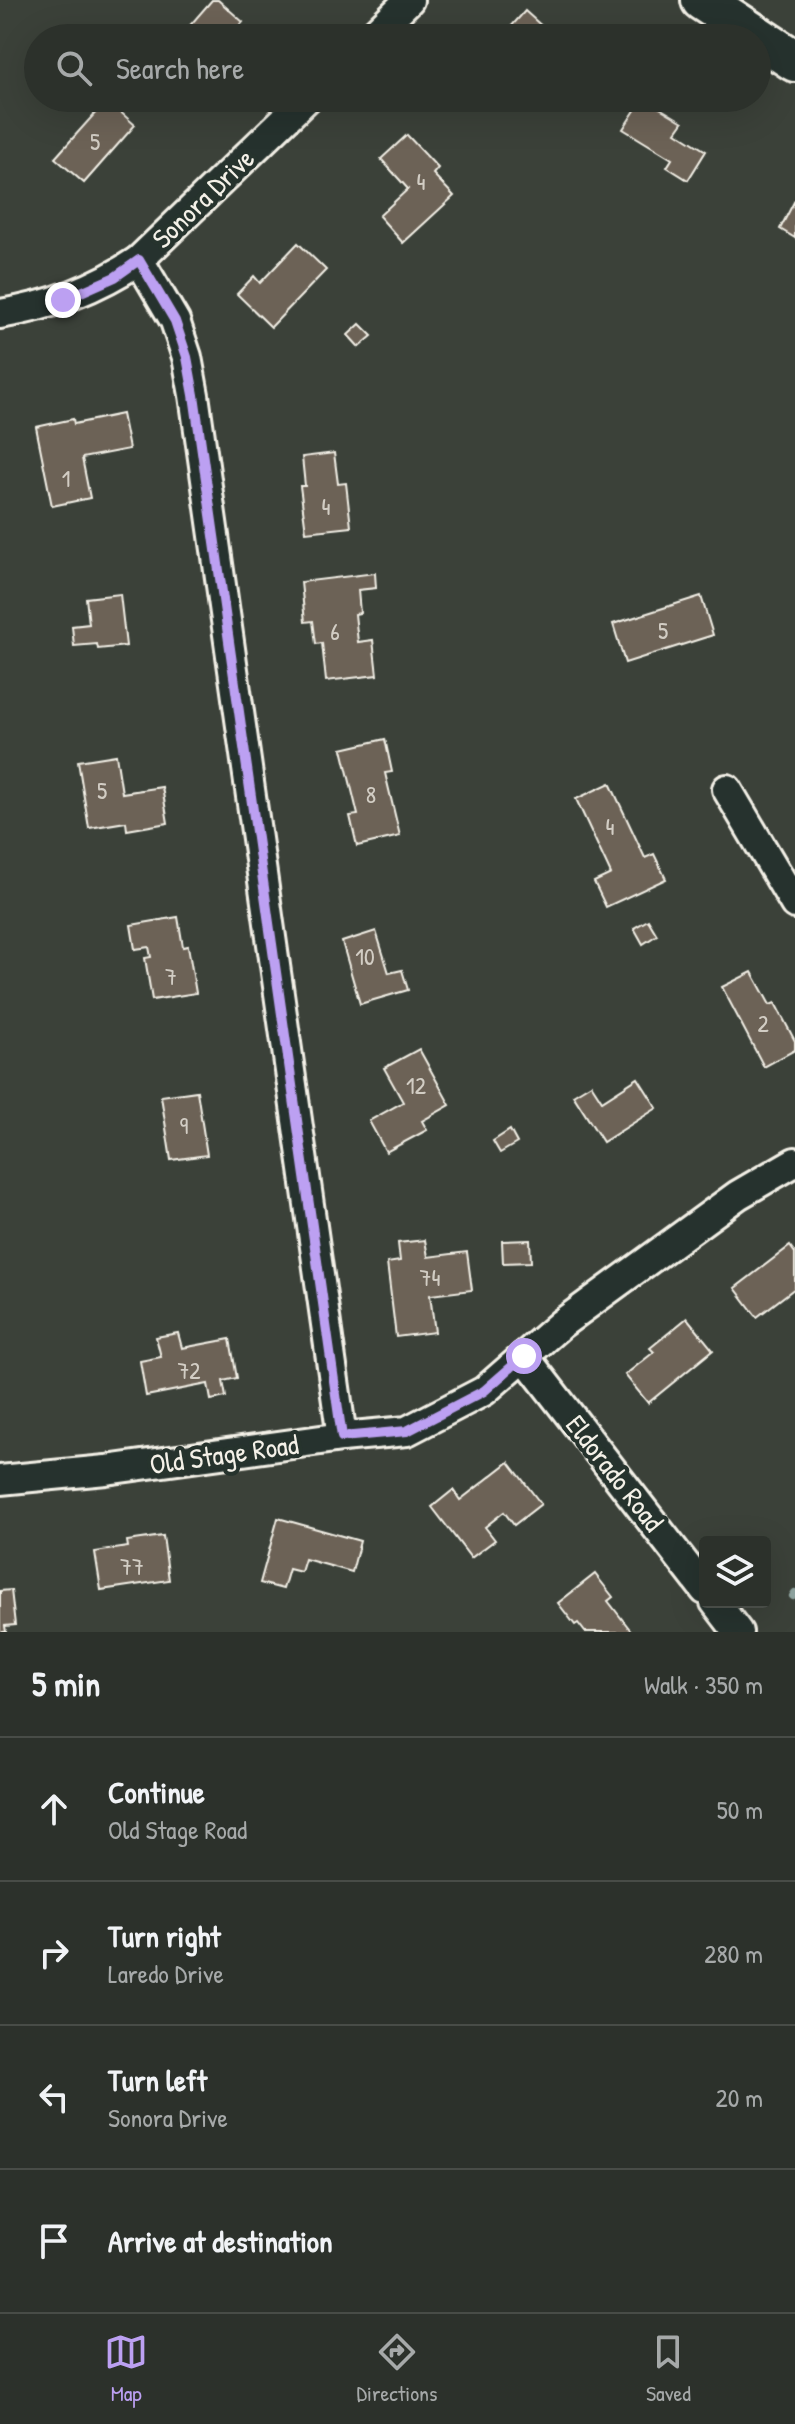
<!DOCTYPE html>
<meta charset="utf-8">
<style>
body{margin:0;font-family:"Patrick Hand",sans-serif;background:#383d37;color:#f1f3f6}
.controls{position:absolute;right:24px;bottom:24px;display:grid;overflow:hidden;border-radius:8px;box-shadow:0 8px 32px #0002}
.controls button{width:72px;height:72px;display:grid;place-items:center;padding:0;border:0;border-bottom:2px solid #484c47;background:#2c312b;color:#f1f3f6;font:40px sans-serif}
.stop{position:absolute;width:24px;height:24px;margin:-18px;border:6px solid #bca0f2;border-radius:50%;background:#fff}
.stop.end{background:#bca0f2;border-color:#fff;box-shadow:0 2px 8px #0008}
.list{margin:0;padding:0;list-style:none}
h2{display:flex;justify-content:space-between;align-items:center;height:104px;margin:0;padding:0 32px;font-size:34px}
h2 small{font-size:26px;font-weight:400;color:#a6a9a9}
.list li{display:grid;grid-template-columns:52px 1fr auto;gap:24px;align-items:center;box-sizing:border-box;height:144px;padding:0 32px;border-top:2px solid #484c47}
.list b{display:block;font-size:30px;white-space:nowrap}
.list p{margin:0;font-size:26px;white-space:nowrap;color:#a6a9a9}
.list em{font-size:26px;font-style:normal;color:#a6a9a9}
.icon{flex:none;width:44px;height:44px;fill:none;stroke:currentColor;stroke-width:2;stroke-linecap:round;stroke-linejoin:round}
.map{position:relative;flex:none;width:795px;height:1632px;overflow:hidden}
.search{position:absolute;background:#2c312b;box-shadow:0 8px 32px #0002;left:24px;right:24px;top:24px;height:88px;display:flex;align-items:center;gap:20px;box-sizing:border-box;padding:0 28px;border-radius:44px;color:#a6a9a9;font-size:30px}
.sheet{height:680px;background:#2c312b}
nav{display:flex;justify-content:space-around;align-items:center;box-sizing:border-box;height:112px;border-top:2px solid #484c47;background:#2c312b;font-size:22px;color:#a6a9a9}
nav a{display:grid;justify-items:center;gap:4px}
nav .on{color:#bca0f2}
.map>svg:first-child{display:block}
</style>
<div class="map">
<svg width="795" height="1632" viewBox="0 0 795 1632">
<rect width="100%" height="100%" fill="#3b4139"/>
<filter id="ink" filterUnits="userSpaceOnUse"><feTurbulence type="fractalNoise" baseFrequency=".0125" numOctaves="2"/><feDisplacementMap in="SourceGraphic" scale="16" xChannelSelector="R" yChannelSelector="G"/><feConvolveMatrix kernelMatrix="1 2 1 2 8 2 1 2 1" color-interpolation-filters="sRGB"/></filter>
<g filter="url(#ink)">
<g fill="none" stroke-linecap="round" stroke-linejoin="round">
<!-- stream -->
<polyline stroke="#8ea39f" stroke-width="8" points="793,1596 795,1593"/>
</g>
<!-- building -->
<g fill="#6c6256" stroke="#f4f1e8" stroke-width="2">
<polygon points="212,0 218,0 243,22 229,38 179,38"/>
<polygon points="525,11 555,38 501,38"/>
<polygon points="643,98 683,122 676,132 706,151 688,180 667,167 672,159 623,129"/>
<polygon points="107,100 135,125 84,183 55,158"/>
<polygon points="407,135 438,168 433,174 454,196 403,243 379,216 408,189 381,159"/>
<polygon points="795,200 795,238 780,229"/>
<polygon points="298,243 326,270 271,327 237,294 254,276 260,283"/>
<polygon points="360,324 372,336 359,347 348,335"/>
<polygon points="122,414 129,449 82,458 90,498 52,506 36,427 73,419 74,424"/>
<polygon points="334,453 338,484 346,483 351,527 306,532 300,486 305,486 302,457"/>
<polygon points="375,573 376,588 358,590 360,613 355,614 358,642 373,640 377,675 326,681 322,643 316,644 313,621 305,622 301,582"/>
<polygon points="120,594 126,646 98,649 97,644 74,646 72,626 89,624 86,598"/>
<polygon points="701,596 713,635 625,663 613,624"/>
<polygon points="385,739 392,772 385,773 400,836 357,846 350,816 358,815 342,749"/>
<polygon points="116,755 122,793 162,787 168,823 127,830 126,822 89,828 78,761"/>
<polygon points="610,783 645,858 654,854 666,879 606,907 594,882 611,874 576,799"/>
<polygon points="178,917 183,947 188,946 196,993 152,1000 145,958 151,957 149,947 135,949 131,925"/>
<polygon points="648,920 657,935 643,944 634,928"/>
<polygon points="376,931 389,973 402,970 408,990 360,1004 342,942"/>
<polygon points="752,972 770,1005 775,1003 795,1041 795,1050 764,1067 722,987"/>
<polygon points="419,1049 450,1105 422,1121 427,1130 386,1152 369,1121 403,1102 384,1068"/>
<polygon points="638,1078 657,1108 603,1142 573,1095 591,1084 602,1101"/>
<polygon points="197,1091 207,1155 171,1160 161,1096"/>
<polygon points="510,1130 517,1143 500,1153 493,1141"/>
<polygon points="425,1240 428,1257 467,1252 472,1290 430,1295 435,1332 396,1337 387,1263 400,1261 398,1243"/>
<polygon points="530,1240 531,1262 503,1263 502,1241"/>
<polygon points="790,1246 795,1253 795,1288 757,1317 735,1288"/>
<polygon points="687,1318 713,1350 648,1403 625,1375 654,1352 650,1348"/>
<polygon points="178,1333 182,1348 230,1339 237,1378 223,1381 226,1397 211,1400 208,1384 146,1396 140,1361 161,1357 156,1337"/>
<polygon points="509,1462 541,1504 514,1525 504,1512 485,1527 495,1540 471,1558 432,1507 453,1490 460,1500"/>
<polygon points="278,1518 360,1541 352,1572 305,1559 301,1572 289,1569 283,1589 260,1583"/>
<polygon points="163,1536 169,1580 101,1590 95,1552 128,1547 127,1541"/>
<polygon points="595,1574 613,1597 608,1601 632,1632 585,1632 578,1623 575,1625 558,1603"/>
<polygon points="11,1590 15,1625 5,1626 6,1632 0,1632 0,1591"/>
</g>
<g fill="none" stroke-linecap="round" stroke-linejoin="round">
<!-- minor casing -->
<g stroke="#f4f1e8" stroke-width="34">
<g id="minor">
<polyline points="370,38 409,0"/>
<polyline points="139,260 175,321 187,357 194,395 342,1437"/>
<path d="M0,314C51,306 96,289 139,260L307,98"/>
<polyline points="727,789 795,904"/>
<polyline points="524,1356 705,1590"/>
<polyline points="0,1480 106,1470 342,1437 407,1431 484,1391 561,1324 738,1195 795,1162"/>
<polyline points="715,1602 738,1632"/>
</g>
</g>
<!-- secondary casing -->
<g stroke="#f4f1e8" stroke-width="46">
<polyline id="secondary" points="702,0 795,61"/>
</g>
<!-- minor -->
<use href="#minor" stroke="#26332d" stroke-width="28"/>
<!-- secondary -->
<use href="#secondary" stroke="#26332d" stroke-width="40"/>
</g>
</g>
<g fill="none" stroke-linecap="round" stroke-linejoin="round" filter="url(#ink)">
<!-- route -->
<polyline stroke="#bca0f2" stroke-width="10" points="63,300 115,277 139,260 175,321 187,357 194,395 342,1437 407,1431 484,1391 524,1356"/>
</g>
<g text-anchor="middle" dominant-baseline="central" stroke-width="8" stroke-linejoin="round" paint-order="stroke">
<!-- number labels -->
<g font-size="24" fill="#d2cdc4">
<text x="95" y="141">5</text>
<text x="421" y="181">4</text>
<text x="66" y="478">1</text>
<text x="326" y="506">4</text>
<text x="663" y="630">5</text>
<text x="335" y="631">6</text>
<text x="102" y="790">5</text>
<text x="371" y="794">8</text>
<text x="610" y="826">4</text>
<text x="365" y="956">10</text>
<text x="171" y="976">7</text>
<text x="763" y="1023">2</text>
<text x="416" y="1085">12</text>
<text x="184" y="1125">9</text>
<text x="430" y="1277">74</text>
<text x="189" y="1370">72</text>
<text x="132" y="1566">77</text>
</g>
<!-- street labels -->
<g font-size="28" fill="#f4f1e8" stroke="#26332d">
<text transform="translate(203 198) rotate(-44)">Sonora Drive</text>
<text transform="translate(224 1454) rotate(-8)">Old Stage Road</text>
<text transform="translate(615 1473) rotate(52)">Eldorado Road</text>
</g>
</g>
</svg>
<div class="controls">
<button><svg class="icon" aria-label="layers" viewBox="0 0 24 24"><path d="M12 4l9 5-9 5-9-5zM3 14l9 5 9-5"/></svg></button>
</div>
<div class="stop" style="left:524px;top:1356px"></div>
<div class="stop end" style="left:63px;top:300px"></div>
<div class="search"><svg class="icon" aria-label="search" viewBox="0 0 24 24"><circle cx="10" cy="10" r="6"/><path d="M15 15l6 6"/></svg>Search here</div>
</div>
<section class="sheet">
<h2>5 min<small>Walk · 350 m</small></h2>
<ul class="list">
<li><svg class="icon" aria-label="ahead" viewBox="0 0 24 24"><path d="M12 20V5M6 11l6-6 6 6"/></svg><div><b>Continue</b><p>Old Stage Road</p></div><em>50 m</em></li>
<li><svg class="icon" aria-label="right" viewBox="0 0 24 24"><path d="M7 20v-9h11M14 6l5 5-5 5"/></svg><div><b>Turn right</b><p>Laredo Drive</p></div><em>280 m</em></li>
<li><svg class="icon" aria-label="left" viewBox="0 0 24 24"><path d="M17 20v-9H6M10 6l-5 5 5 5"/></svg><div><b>Turn left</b><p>Sonora Drive</p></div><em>20 m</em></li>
<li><svg class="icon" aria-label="arrive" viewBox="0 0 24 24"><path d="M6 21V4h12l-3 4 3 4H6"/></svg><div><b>Arrive at destination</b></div></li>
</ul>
</section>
<nav>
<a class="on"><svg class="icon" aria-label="map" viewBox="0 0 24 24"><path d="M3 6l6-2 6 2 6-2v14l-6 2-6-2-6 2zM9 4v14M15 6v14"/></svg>Map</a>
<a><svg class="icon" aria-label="directions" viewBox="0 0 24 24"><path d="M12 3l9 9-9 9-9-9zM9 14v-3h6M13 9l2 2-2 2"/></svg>Directions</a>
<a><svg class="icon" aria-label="saved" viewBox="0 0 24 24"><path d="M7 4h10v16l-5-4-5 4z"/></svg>Saved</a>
</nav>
